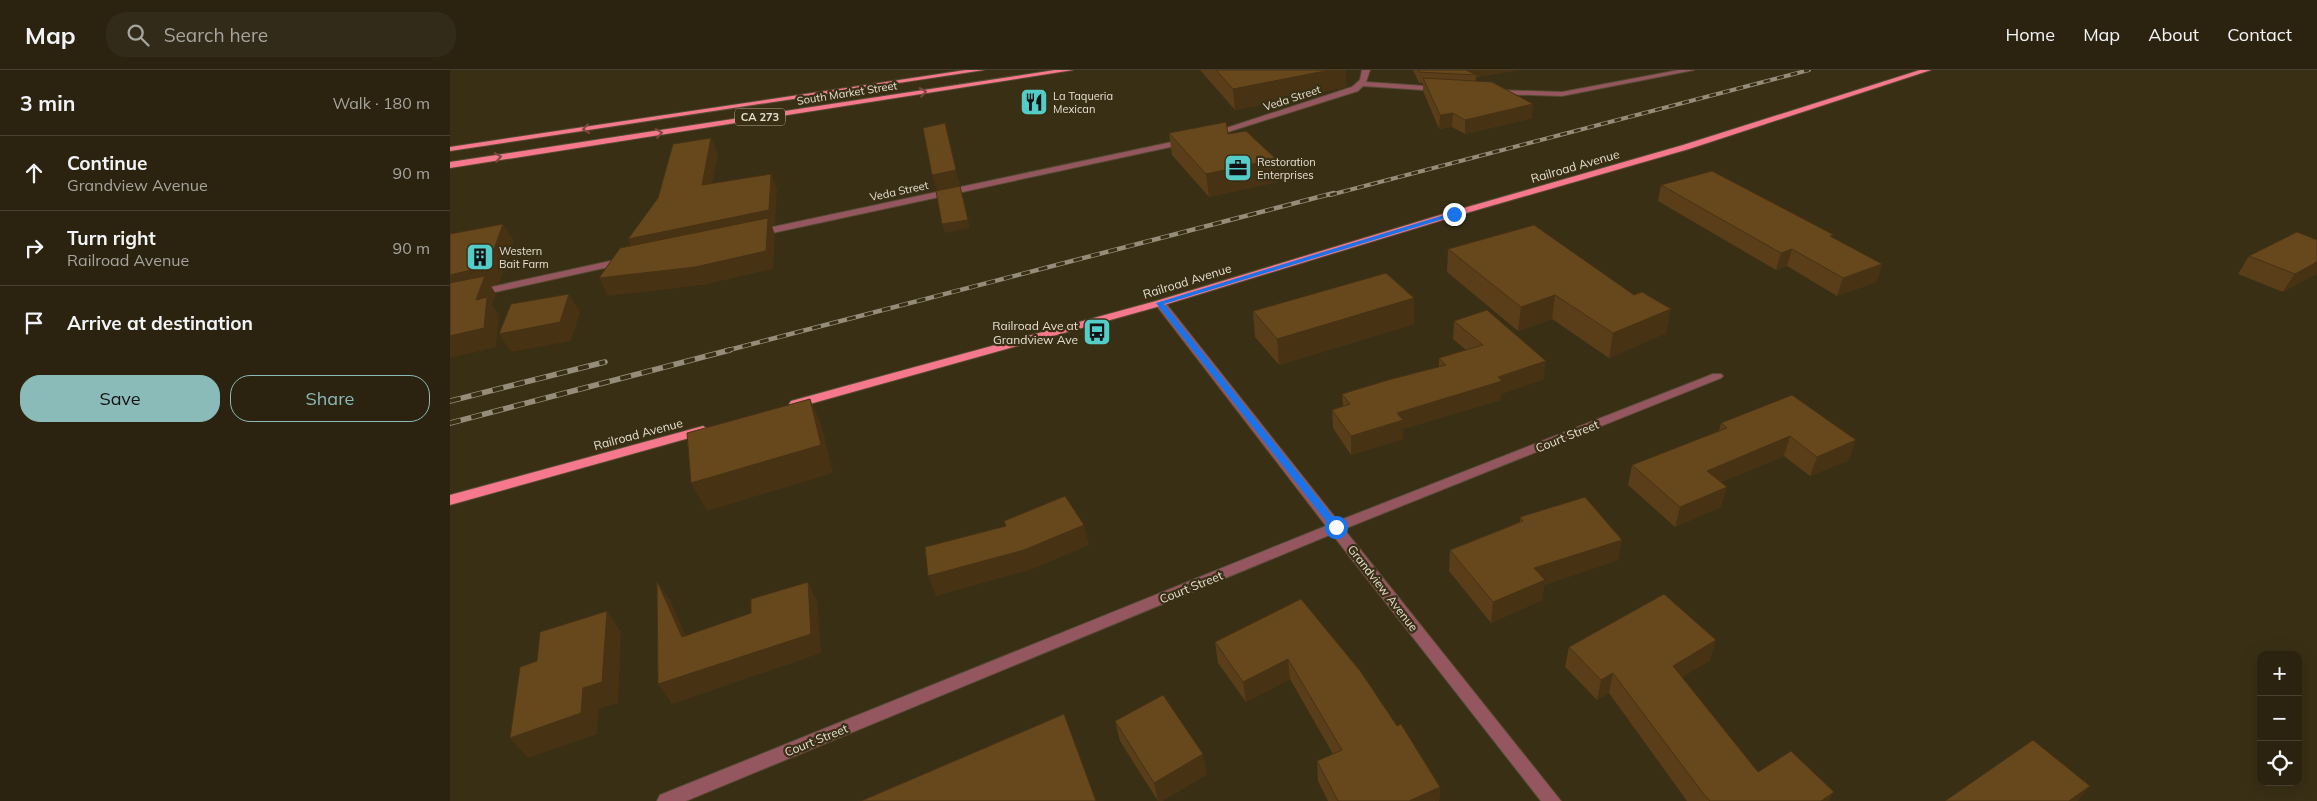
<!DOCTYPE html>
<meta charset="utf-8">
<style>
body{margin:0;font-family:Mulish,sans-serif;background:#332b19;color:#f1f3f6}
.controls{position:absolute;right:15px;bottom:15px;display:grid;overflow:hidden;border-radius:10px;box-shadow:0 5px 20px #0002}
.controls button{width:45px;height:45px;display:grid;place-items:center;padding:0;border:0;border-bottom:1px solid #474030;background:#2b2310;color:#f1f3f6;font:25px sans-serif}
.stop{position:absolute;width:15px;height:15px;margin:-11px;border:4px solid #1a73e8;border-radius:50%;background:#fff}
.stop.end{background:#1a73e8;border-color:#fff;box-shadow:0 1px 5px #0008}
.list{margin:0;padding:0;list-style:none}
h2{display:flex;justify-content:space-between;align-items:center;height:65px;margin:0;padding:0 20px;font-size:21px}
h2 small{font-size:16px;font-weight:400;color:#a6a49f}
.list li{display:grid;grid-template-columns:32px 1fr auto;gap:15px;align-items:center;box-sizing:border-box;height:75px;padding:0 20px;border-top:1px solid #474030}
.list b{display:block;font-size:19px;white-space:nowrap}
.list p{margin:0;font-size:16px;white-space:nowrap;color:#a6a49f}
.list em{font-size:16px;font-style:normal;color:#a6a49f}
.actions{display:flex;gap:10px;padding:15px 20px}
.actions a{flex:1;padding:11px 0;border:1px solid #8bbbb9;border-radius:20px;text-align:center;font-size:18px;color:#8bbbb9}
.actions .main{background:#8bbbb9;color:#111}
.icon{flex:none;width:28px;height:28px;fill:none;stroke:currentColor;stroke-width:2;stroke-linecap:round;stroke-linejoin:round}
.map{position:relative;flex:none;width:1867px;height:731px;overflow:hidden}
header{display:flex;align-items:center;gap:30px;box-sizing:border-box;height:70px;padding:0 25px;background:#2b2310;border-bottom:1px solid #474030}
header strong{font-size:24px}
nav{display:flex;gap:28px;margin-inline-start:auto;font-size:18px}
.search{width:350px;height:45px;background:#332b19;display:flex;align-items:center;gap:12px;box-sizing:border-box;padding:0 18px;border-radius:20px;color:#a6a49f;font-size:19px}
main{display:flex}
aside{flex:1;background:#2b2310}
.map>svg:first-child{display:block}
</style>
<header>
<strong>Map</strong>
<div class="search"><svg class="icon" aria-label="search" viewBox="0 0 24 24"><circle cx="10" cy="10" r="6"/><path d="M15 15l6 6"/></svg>Search here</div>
<nav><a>Home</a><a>Map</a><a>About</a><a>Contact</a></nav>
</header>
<main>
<aside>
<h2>3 min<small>Walk · 180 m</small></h2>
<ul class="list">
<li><svg class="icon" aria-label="ahead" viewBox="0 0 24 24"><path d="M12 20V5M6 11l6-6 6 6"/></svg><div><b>Continue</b><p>Grandview Avenue</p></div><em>90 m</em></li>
<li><svg class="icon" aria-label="right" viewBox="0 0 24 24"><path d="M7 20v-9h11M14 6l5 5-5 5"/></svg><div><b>Turn right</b><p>Railroad Avenue</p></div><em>90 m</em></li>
<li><svg class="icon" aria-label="arrive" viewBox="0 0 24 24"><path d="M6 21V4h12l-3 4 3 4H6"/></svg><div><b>Arrive at destination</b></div></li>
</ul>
<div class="actions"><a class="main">Save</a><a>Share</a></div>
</aside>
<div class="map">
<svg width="1867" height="731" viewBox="0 0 1867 731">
<rect width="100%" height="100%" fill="#392f15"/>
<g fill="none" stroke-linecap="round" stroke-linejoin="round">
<!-- minor casing -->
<g stroke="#554b33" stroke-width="2">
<g id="minor">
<polygon points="912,0 920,0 916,12 989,17 993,19 989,21 913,16 908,21 765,66 758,64 902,17 910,10"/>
<polygon points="1229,0 1244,0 1112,26 1046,24 1042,22 1046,20 1112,22"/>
<polygon points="736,69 739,69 739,73 308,166 303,163 308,160"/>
<polygon points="174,188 179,191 177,193 0,232 0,226"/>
<polygon points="710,230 714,231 888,451 1263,304 1271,304 1273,306 1271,308 894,459 1111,731 1091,731 882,464 236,731 207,731 210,725 876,456 706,235 705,233"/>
</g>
</g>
<!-- major casing -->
<g stroke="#554b33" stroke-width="2">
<g id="major">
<polygon points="516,0 534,0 0,81 0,77"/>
<polygon points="605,0 623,0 0,98 0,92"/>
<polygon points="1470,0 1481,0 1239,79 1006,146 714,235 349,337 341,337 339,334 341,331 706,231 1000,142 1233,75"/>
<polygon points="253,356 259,360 257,363 0,435 0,425"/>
</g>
</g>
<!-- minor -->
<use href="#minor" fill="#94575f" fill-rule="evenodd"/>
<!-- major -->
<use href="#major" fill="#f6788c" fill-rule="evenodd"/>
<!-- rail-far2 casing -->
<g stroke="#958d79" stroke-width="4">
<polyline id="rail-far2" points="880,125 1359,0"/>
</g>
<!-- rail-far1 casing -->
<g stroke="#958d79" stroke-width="4.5">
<polyline id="rail-far1" points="275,281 884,123"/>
</g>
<!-- rail casing -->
<g stroke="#958d79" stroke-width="5.5">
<g id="rail">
<polyline points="0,331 155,292"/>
<polyline points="0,353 280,280"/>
</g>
</g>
<!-- rail-far2 -->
<use href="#rail-far2" stroke="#392f15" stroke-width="2.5" stroke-dasharray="7" stroke-linecap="butt"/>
<!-- rail-far1 -->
<use href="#rail-far1" stroke="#392f15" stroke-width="3" stroke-dasharray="9" stroke-linecap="butt"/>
<!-- rail -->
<use href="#rail" stroke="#392f15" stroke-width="4" stroke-dasharray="11" stroke-linecap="butt"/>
</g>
<!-- wall -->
<g fill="#593e19">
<polygon points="750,0 896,0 896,17 785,40"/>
<polygon points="963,0 1069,0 1026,7 1026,11 1082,48 1015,64 1002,57 989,59 973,21 973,13 969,13"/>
<polygon points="719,63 778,64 827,112 759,127 722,85"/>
<polygon points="1211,115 1383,168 1432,194 1426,212 1387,226 1337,196 1326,200 1208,131"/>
<polygon points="1867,170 1833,222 1788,204 1799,186"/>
<polygon points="998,179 1184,225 1216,263 1159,288 1102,249 1068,261 997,202"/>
<polygon points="803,241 964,254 829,295 805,267"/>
<polygon points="1004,251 1094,309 1051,324 1050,330 953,359 953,369 901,385 883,358 882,340 893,336 892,324 989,297 989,288 1016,280 1003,269"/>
<polygon points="1342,325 1399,390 1360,406 1334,386 1271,412 1271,437 1225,457 1178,415 1182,395 1269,361 1271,353"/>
<polygon points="1070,447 1168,490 1094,515 1092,530 1041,553 999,501 1000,480 1070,452"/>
<polygon points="851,529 947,656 990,717 989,731 878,731 868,711 867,691 883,684 840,609 796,632 768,593 765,572"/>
<polygon points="1119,577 1260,590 1232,607 1308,702 1379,731 1237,731 1159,623 1147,630 1115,597"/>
<polygon points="665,651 757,704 712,731 708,731 670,671"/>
</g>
<!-- shaded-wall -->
<g fill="#483214">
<polygon points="880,0 896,0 896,17 785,40 783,19"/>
<polygon points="1013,0 1069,0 1026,7 1026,5"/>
<polygon points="1083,34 1082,48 1015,64 1015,50"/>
<polygon points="1003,43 1002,57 989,59 990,45"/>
<polygon points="495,53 520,158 495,163 492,154 487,121 482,105"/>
<polygon points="261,68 268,83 259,130 252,115"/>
<polygon points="826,89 827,112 759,127 756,104"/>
<polygon points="321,104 327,119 325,155 322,156 325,165 323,199 253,215 158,226 149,208 186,185 178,169"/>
<polygon points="53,154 64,171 49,214 41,216 46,224 42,235 49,245 46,277 0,288 0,205"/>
<polygon points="1342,179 1337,196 1326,200 1331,183"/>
<polygon points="1867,192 1867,204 1833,222 1845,204"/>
<polygon points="1432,194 1426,212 1387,226 1393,208"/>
<polygon points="119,224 130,242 121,271 61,282 49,264"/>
<polygon points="1105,225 1102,249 1068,261 1071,237"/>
<polygon points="964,228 964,254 829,295 827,269"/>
<polygon points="1221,239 1216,263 1159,288 1163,263"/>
<polygon points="1096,291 1094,309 1051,324 1050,330 953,359 953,369 901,385 901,366 947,343"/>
<polygon points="360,329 372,356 383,403 257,441 241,413"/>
<polygon points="1340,366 1334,386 1251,420 1257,401"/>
<polygon points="1406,370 1399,390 1360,406 1367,387"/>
<polygon points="1277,417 1271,437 1225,457 1230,437"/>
<polygon points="634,455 639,475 580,500 486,526 478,506"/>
<polygon points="1172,470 1168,490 1094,515 1092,530 1041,553 1043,532 1084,498"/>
<polygon points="207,511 220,530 245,586 232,567"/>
<polygon points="358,512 367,531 371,583 222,634 208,614"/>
<polygon points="157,541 171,562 168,633 149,639 147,664 78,688 60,668 133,618"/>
<polygon points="1266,570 1260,590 1217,616 1223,596"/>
<polygon points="838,589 840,609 796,632 793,612"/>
<polygon points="1163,603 1159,623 1147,630 1151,610"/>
<polygon points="753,684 757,704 712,731 708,731 704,713"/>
<polygon points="1640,716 1628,731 1619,731"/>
<polygon points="990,717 989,731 959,731"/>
<polygon points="1384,722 1379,731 1371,731"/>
</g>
<!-- building -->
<g fill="#67481d" stroke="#483214">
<polygon points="766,0 880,0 783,19"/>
<polygon points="968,0 1016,0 1026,5 969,2"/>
<polygon points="973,8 1042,12 1083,34 1015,50 1003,43 990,45"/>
<polygon points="776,52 778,64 796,61 826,89 756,104 719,63"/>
<polygon points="495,53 506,100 482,105 473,58"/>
<polygon points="261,68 252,115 321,104 319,140 178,169 208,128 223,74"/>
<polygon points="1262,101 1384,165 1380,166 1432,194 1393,208 1342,179 1331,183 1211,115"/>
<polygon points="510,116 518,150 492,154 486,121"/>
<polygon points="318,148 316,181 245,197 149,208 170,178"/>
<polygon points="53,154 38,196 0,205 0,164"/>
<polygon points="1084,155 1184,225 1192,222 1221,239 1163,263 1105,225 1071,237 998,179"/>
<polygon points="1847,162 1867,170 1867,192 1845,204 1799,186"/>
<polygon points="936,203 964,228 827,269 803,241"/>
<polygon points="35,206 26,230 37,227 34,258 0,266 0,213"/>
<polygon points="119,224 110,252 49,264 61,234"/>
<polygon points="1037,240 1096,291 1048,307 1052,311 947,343 953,350 901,366 882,340 900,334 892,324 938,310 996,295 989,288 1033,275 1004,251"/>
<polygon points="1342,325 1406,370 1367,387 1340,366 1257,401 1277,417 1230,437 1182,395 1277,358 1271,353"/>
<polygon points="360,329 371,375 241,413 237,363"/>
<polygon points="615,426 634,455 574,480 478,506 475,477 556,456 554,451"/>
<polygon points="1135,427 1172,470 1084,498 1095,510 1043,532 1000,480 1073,451 1070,447"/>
<polygon points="207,511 232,567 301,543 301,529 358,512 361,564 208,614"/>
<polygon points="1214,524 1266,570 1223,596 1308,702 1341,681 1384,722 1371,731 1260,731 1253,723 1163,603 1151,610 1119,577"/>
<polygon points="851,529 911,602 947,656 951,654 990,717 959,731 888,731 867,691 892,680 838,589 793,612 765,572"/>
<polygon points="157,541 152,612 133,618 131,643 60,668 70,597 87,591 90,562"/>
<polygon points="713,625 753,684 704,713 665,651"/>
<polygon points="614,644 646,731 411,731"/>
<polygon points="1583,670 1640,716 1619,731 1495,731"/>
</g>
<!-- one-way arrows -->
<defs><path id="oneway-chevron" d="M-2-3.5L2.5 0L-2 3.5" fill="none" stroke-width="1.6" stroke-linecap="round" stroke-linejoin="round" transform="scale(1.25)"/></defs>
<g stroke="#7b493f">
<use href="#oneway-chevron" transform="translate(473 22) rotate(-9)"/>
<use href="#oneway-chevron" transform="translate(136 59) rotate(172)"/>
<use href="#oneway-chevron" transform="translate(209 63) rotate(-9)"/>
<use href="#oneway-chevron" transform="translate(48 87) rotate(-9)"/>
</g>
<!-- route -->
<polygon fill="#1a73e8" points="1004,142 1006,145 714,234 891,457 889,460 883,460 706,233"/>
<!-- icons -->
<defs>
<g id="restaurant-square" transform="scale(1.4375)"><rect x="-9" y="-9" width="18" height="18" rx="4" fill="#54cdc8" stroke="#392f15"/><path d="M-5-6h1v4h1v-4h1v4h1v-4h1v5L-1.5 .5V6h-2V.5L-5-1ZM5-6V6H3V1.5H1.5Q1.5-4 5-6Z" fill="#111"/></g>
<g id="office-square" transform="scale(1.4375)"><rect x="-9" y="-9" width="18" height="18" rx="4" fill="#54cdc8" stroke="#392f15"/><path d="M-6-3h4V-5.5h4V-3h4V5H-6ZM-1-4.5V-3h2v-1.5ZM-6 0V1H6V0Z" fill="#111"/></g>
<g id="building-square" transform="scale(1.4375)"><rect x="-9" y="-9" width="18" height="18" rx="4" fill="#54cdc8" stroke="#392f15"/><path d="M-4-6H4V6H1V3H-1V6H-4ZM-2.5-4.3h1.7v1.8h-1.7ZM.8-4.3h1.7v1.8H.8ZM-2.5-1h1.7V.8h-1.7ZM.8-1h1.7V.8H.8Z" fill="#111"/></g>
<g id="bus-square" transform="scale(1.4375)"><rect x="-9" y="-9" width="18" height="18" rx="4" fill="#54cdc8" stroke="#392f15"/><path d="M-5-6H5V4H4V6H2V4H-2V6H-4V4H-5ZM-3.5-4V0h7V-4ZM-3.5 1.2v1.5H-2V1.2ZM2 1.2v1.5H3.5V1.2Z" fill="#111"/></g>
</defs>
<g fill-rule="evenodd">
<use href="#restaurant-square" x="584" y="32"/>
<use href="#office-square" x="788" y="98"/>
<use href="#building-square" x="30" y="187"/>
<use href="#bus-square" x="647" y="262"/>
</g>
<g text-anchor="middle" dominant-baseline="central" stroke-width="4.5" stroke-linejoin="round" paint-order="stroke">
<!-- far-street labels -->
<g font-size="11" fill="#e6e0d1" stroke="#392f15">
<text transform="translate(397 23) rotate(-9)">South Market Street</text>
<text transform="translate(842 28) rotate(-18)">Veda Street</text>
<text transform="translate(449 121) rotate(-12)">Veda Street</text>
</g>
<!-- far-poi labels -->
<g font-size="11" fill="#e6e0d1" stroke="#392f15" text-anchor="start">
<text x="603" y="26">La Taqueria<tspan x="603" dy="13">Mexican</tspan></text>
<text x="807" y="92">Restoration<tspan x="807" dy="13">Enterprises</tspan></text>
<text x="49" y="181">Western<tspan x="49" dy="13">Bait Farm</tspan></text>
</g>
<!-- shield labels -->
<rect fill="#392f15" stroke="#b2ab99" stroke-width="1" x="285" y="38.5" width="50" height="17" rx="4"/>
<g font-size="11" font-weight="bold" fill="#e6e0d1">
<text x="310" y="47">CA 273</text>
</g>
<!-- street labels -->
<g font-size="12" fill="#e6e0d1" stroke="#392f15">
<text transform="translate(1125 96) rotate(-16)">Railroad Avenue</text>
<text transform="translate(737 211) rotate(-17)">Railroad Avenue</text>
<text transform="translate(188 364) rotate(-15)">Railroad Avenue</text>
<text transform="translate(1117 366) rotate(-22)">Court Street</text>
<text transform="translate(741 517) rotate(-22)">Court Street</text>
<text transform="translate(933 518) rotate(52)">Grandview Avenue</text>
<text transform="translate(366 670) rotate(-22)">Court Street</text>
</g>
<!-- poi labels -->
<g font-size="12" fill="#e6e0d1" stroke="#392f15" text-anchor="end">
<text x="628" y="255">Railroad Ave at<tspan x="628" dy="14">Grandview Ave</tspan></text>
</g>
</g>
</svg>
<div class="controls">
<button>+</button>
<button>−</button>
<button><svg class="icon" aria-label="locate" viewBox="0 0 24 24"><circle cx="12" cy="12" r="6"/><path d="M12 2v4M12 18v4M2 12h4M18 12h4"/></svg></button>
</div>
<div class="stop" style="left:886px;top:457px"></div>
<div class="stop end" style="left:1004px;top:144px"></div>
</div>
</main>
